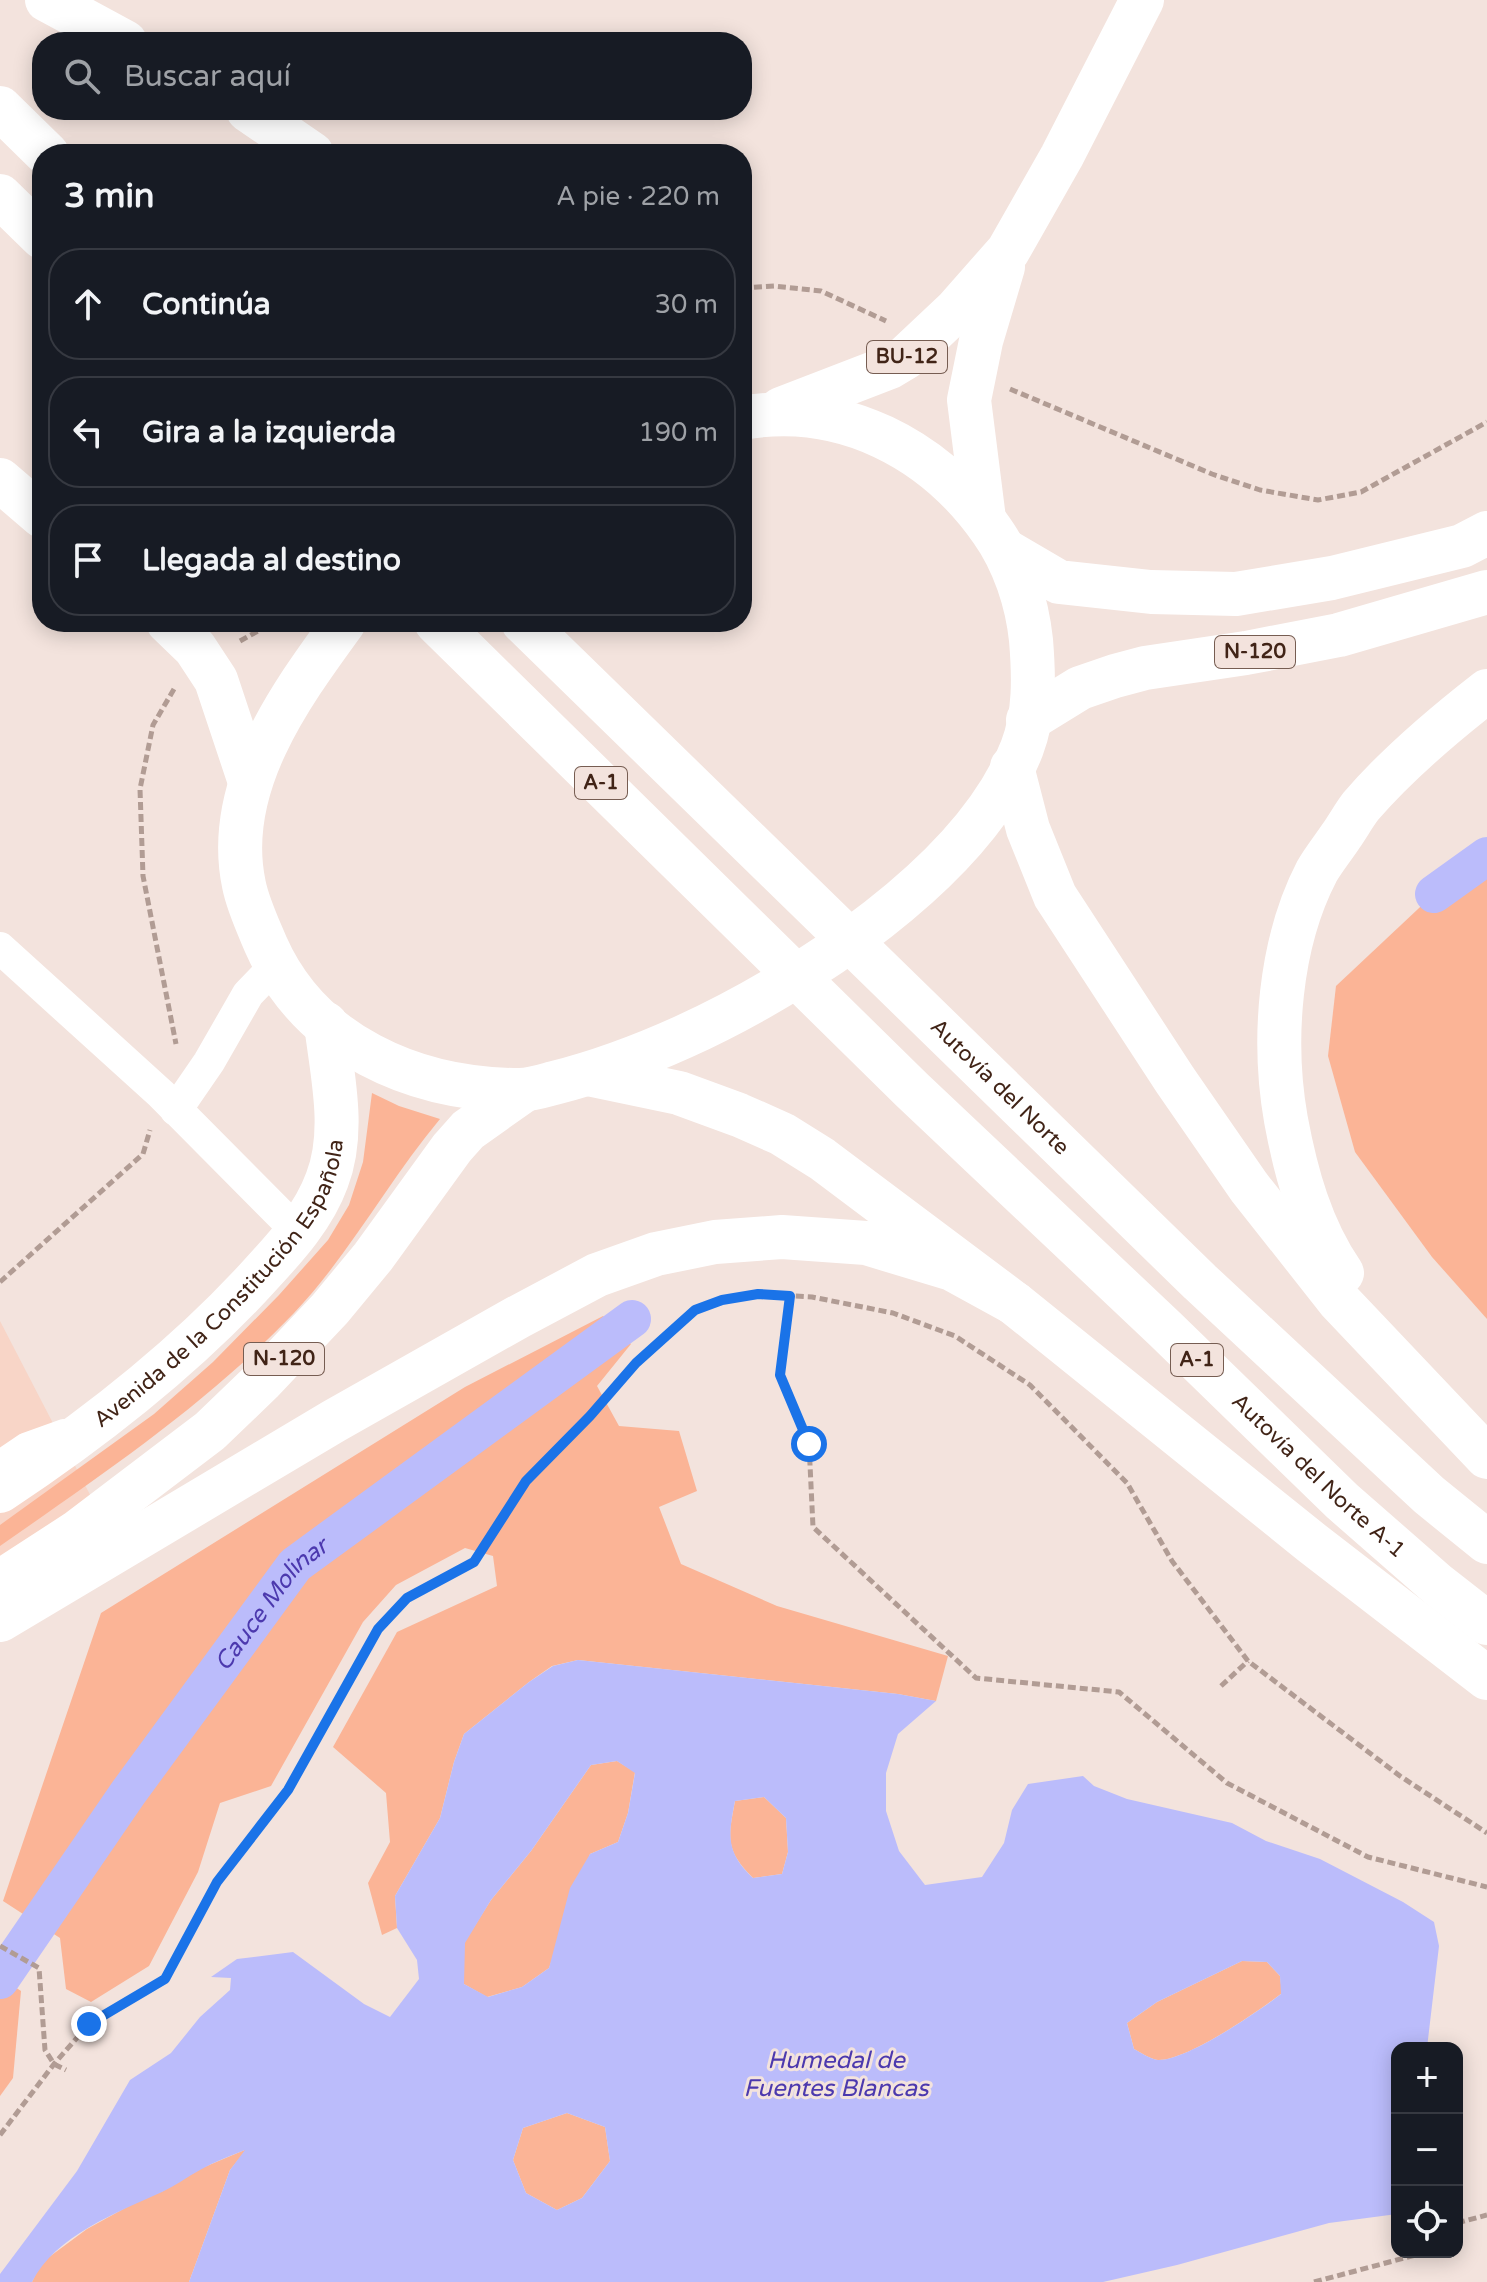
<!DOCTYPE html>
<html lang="es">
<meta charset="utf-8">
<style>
body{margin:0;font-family:"Varela Round",sans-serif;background:#20242c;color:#f1f3f6}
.controls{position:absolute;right:24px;bottom:24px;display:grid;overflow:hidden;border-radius:16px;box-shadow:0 4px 20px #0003}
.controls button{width:72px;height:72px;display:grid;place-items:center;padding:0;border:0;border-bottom:2px solid #363941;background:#171b24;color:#f1f3f6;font:40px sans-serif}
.stop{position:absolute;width:24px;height:24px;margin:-18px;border:6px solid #1a73e8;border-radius:50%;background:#fff}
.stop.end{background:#1a73e8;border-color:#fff;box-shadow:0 2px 8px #0008}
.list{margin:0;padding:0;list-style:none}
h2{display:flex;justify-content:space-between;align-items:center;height:104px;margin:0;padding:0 32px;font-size:34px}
h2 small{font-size:26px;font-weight:400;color:#9ea1a6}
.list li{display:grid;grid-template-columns:52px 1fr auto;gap:24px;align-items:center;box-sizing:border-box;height:112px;margin:0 16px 16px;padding:0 16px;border:2px solid #363941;border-radius:32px}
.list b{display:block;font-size:30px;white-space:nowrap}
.list em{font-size:26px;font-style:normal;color:#9ea1a6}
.icon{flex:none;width:44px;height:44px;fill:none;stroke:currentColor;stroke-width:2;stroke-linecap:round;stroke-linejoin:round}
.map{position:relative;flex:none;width:1487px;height:2282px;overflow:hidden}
.search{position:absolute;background:#171b24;box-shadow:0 4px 20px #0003;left:32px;top:32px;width:720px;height:88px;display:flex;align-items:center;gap:20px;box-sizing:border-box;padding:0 28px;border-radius:32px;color:#9ea1a6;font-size:30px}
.panel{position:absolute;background:#171b24;box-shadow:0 4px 20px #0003;left:32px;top:144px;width:720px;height:488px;border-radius:32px}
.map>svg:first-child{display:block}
</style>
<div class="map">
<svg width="1487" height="2282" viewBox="0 0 1487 2282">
<rect width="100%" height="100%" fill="#f3e3dd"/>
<!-- built -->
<polygon fill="#f8d5c7" points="0,1321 127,1566 0,1642"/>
<!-- green -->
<g fill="#fbb496">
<polygon points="1487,856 1487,1319 1432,1257 1355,1152 1328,1056 1336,986 1434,894"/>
<path d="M372,1093L399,1106L440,1119C388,1181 350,1254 294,1313C207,1404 103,1474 0,1546V1525L154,1414L213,1362L279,1295L328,1240L349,1205L363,1162Z"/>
<polygon points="603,1316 631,1344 597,1386 619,1426 679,1431 697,1491 659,1507 681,1564 777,1606 948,1656 936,1701 898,1694 578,1660 552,1666 529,1682 464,1734 454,1762 440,1818 395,1896 397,1928 382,1935 368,1883 390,1842 386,1793 333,1747 397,1632 497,1586 493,1556 465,1548 396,1585 363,1622 271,1786 220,1803 198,1872 149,1966 91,2002 66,1989 60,1938 3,1901 101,1613 465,1387"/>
<polygon points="617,1761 635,1772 628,1813 618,1842 590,1854 549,1968 522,1987 487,1997 464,1984 464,1943 491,1900 531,1851 591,1765"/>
<path d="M764,1797L786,1818L788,1852L782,1874L753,1878C725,1850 728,1838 735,1801Z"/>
<path d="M1242,1961L1267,1962L1280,1976L1282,1993C1258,2012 1186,2061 1158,2060C1151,2059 1141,2053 1134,2049L1127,2023L1157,2002Z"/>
<polygon points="0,1977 21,1991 13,2078 0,2096"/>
<polygon points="567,2113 605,2127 610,2161 582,2198 557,2210 526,2193 513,2160 523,2128"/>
<polygon points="247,2149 230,2170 189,2282 32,2282 41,2263 87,2229 136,2202 163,2191 202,2168"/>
</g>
<!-- water -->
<path fill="#bbbcfb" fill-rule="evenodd" d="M578,1660L898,1694L936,1701L898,1734L886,1773V1811L899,1851L925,1885L982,1877L1004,1843L1012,1810L1028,1784L1083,1776L1094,1786L1127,1799L1232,1823L1266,1841L1320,1859L1403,1902L1434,1922L1439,1946L1427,2048H1397V2214L1329,2223L1177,2265L1103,2282H189L230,2170L245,2150C230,2156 214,2162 200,2170C187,2177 175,2186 162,2192C118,2212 55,2236 32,2282H0V2274L77,2171L130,2080L171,2053L200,2017L230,1990L231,1978L211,1977L237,1959L293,1952L364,2004L390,2017L419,1979L417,1960L397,1928L395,1896L440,1818L454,1762L464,1734L529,1682L553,1666ZM617,1761L635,1773L628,1813L618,1842L590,1854L570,1888L549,1968L522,1987L488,1997L464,1984L465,1943L491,1900L531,1851L591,1765ZM764,1797L786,1818L788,1852L782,1874L753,1878C726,1852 728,1837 735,1801ZM1242,1961L1267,1962L1280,1976L1281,1994C1258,2012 1186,2061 1158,2060C1151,2059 1141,2053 1134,2049L1127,2023L1157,2002ZM567,2113L605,2127L610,2161L582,2198L557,2210L526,2193L513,2160L523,2128Z"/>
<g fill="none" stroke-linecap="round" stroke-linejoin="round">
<!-- canal -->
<g stroke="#bbbcfb" stroke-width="38">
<polyline points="1434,894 1487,856"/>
<path id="s1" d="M0,1980L128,1793L295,1565L632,1319"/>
</g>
<!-- path -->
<g stroke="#b19c94" stroke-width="5" stroke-dasharray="8 4" stroke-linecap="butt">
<polyline points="742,288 774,286 821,291 886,321"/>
<polyline points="1010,389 1212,474 1260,490 1318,500 1361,492 1487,422"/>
<polyline points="240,641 274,622"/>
<polyline points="174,689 153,725 140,789 143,876 176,1044"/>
<polyline points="0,1282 143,1154 150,1130"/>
<polyline points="790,1296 780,1375 809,1444 813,1527 976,1678 1119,1692 1227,1783 1368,1857 1487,1887"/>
<polyline points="1221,1686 1248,1661"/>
<polyline points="0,1946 39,1968 45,2050 54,2064 66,2070"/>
<polyline points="0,2135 54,2064 89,2024 165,1979 217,1882 288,1790 378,1629 407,1598 474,1562 526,1481 590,1416 636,1363 695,1310 722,1300 758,1294 812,1297 893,1313 955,1336 1030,1385 1127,1483 1172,1561 1248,1661 1400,1776 1487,1833"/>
<polyline points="1457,2223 1487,2215"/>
<polyline points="1314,2282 1427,2252"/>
</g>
<!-- service -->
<polyline stroke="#fff" stroke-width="16" points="0,1457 24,1441 63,1427"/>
<!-- minor -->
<g stroke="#fff" stroke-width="32">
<polyline points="0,948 161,1094 297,1231"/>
<polyline points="176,1110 209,1062 248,994 275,966"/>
</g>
<!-- trunk -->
<g stroke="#fff" stroke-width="44">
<polyline points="781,409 890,367 905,358 956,310 1008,251 1062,156 1142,0"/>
<polyline points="984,519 969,400 981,341 1003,267"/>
<polyline points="1006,551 1059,582 1151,592 1236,594 1332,578 1462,546 1487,533"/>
<path d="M344,622C290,696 223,787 244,885C248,905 258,926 266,945C310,1045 415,1090 519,1090C531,1090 543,1086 554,1083C598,1072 641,1056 683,1037C800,984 974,872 1022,748C1035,714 1034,676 1031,640C1027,602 1014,562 992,531C935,449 842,400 742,418"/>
<polyline points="1028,720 1080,688 1115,676 1145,668 1246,653 1339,635 1487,592"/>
<path id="s2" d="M0,1491C95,1428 185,1358 261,1274C287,1246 314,1216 327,1180C346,1131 332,1074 326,1024"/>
<polyline points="0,1582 77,1532 210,1431 262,1381 330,1309 373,1257 452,1148 468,1130 523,1091"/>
</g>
<!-- motorway -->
<g stroke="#fff" stroke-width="44">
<polyline points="47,0 125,42"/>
<polyline points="0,108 47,154"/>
<polyline points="248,110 312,154"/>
<polyline points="0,196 42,237"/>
<polyline points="0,480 42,516"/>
<polyline points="168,622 195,648 216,680 250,782"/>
<path id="s3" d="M436,622L912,1090L1165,1329L1342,1501L1438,1585L1487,1623"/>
<path id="s4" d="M523,622L1200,1282L1429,1495L1487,1542"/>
<polyline points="1012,767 1028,829 1055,896 1175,1080 1249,1187 1339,1301 1487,1457"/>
<polyline points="588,1074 679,1093 739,1115 782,1134 822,1159 1014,1303 1312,1543 1487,1678"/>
<path d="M1342,1273C1311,1228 1296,1174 1286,1120C1272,1041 1279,944 1317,871C1324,859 1333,848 1341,836C1348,826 1354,815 1361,806C1398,763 1442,726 1487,691"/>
<polyline points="0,1620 334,1421 518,1317 597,1275 656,1254 715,1242 782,1237 866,1243 952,1269 1014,1303"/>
</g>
</g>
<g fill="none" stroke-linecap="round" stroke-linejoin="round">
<!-- route -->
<polyline stroke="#1a73e8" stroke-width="10" points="89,2024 165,1979 217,1882 288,1790 378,1629 407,1598 474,1562 526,1481 590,1416 636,1363 695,1310 722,1300 758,1294 790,1296 780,1375 809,1444"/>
</g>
<g text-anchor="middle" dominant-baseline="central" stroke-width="6" stroke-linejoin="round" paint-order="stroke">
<!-- shield labels -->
<g fill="#f3e3dd" stroke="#765d52" stroke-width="2">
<rect x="867" y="341" width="80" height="32" rx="6"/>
<rect x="1215" y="636" width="80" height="32" rx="6"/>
<rect x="575" y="767" width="52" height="32" rx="6"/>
<rect x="244" y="1343" width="80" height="32" rx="6"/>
<rect x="1171" y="1344" width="52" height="32" rx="6"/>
</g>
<g font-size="20" font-weight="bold" fill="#412417">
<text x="907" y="357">BU-12</text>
<text x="1255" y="652">N-120</text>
<text x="601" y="783">A-1</text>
<text x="284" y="1359">N-120</text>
<text x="1197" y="1360">A-1</text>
</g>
<!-- street labels -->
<g font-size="22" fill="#412417" stroke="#f3e3dd">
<text stroke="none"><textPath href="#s4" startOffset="666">Autovía del Norte</textPath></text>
<text stroke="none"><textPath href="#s2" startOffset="308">Avenida de la Constitución Española</textPath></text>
<text stroke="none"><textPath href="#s3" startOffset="1228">Autovía del Norte A-1</textPath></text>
</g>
<!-- water labels -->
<g font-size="24" font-style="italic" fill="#4c39ae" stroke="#f3e3dd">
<text stroke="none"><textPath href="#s1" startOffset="464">Cauce Molinar</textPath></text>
<text x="836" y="2060">Humedal de<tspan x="836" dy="28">Fuentes Blancas</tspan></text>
</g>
</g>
</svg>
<div class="controls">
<button>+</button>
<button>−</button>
<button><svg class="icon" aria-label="locate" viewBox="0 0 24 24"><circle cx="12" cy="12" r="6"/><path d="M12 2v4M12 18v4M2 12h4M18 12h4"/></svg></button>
</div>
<div class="stop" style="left:809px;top:1444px"></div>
<div class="stop end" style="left:89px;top:2024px"></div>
<div class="search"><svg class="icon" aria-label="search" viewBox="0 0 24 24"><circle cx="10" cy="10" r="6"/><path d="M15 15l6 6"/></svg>Buscar aquí</div>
<section class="panel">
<h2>3 min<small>A pie · 220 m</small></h2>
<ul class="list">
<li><svg class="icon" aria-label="ahead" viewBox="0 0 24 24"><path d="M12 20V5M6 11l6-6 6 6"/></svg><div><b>Continúa</b></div><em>30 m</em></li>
<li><svg class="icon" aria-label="left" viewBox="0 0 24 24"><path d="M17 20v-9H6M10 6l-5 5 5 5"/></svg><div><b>Gira a la izquierda</b></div><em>190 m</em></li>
<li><svg class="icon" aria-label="arrive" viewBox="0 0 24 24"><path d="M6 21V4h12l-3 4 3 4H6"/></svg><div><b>Llegada al destino</b></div></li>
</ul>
</section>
</div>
